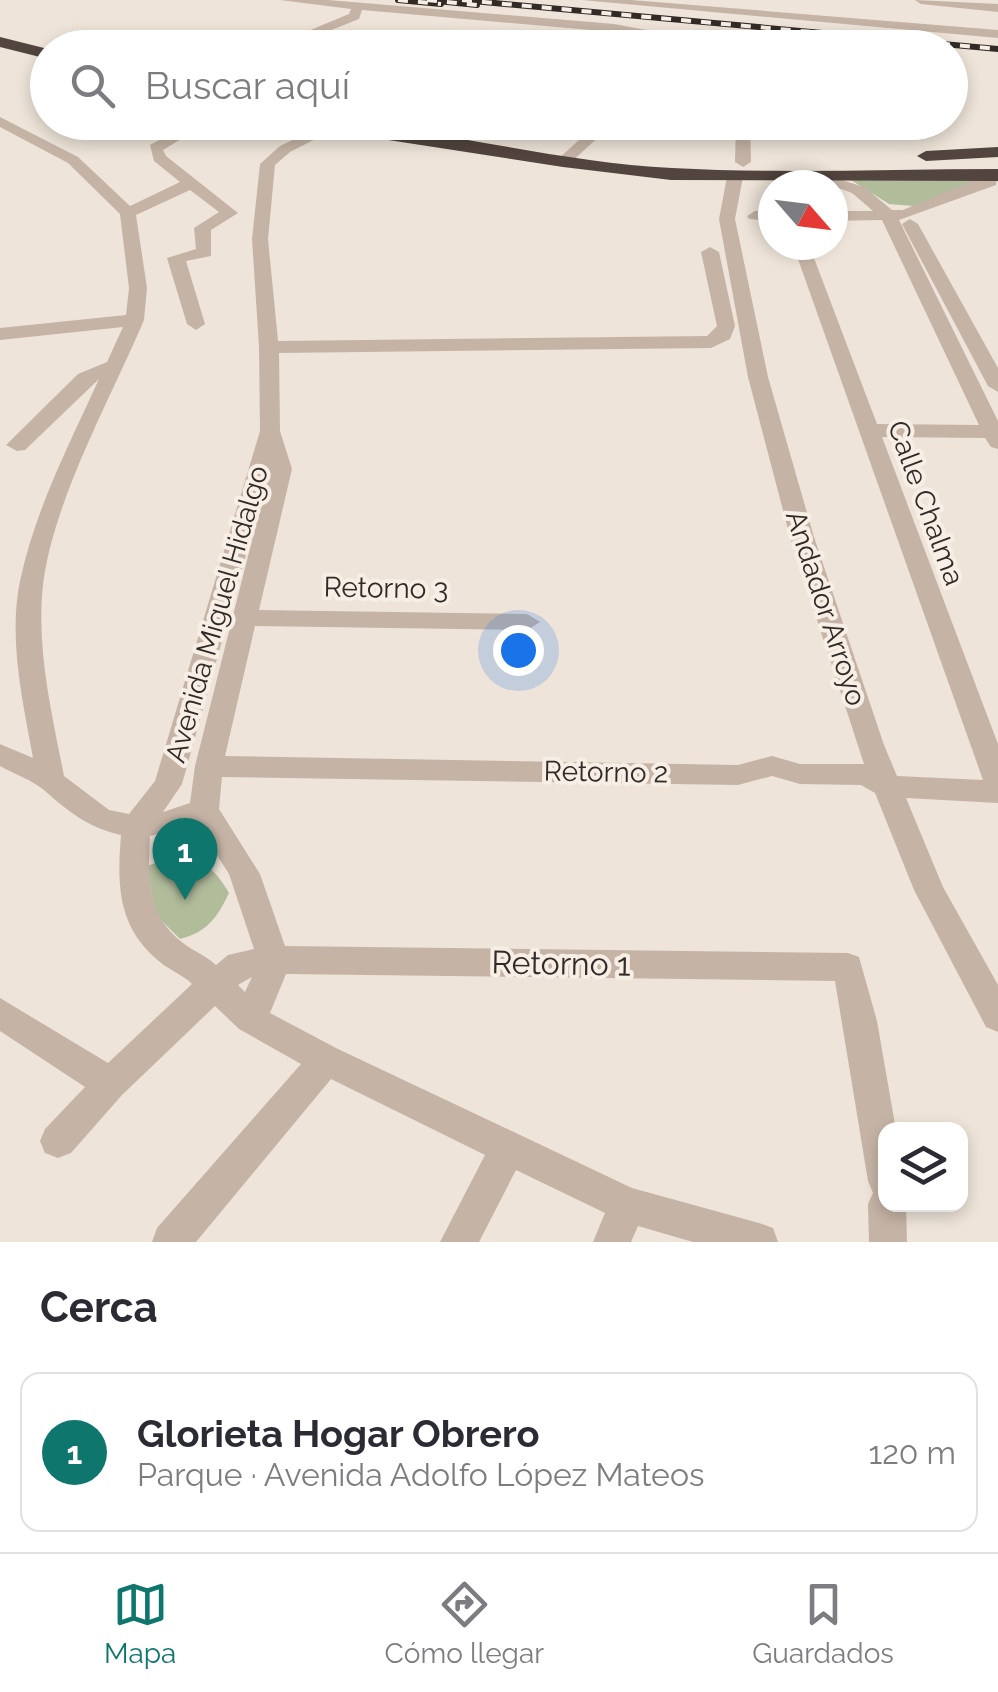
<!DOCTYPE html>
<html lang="es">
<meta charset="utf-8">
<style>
body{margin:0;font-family:Raleway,sans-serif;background:#f7f7f7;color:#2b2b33}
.controls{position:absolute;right:30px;bottom:30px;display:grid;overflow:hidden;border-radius:20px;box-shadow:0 5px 15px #0003}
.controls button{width:90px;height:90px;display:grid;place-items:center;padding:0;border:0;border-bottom:2px solid #e1e1e2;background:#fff;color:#2b2b33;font:50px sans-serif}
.compass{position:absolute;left:758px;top:170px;width:90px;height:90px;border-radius:50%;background:#fff;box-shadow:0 5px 15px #0003;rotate:118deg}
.you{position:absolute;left:518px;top:650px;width:35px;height:35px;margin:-25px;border:8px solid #fff;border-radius:50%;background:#1a73e8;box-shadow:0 0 0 15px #1a73e833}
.badge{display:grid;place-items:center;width:65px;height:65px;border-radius:50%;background:#0f766e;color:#fff;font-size:32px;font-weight:700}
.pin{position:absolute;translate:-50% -82px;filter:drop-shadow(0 2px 5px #0008)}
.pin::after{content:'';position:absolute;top:52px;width:35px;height:30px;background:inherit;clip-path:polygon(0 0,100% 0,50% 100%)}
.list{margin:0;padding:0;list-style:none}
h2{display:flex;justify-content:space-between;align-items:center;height:130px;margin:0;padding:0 40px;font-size:42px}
h2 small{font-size:32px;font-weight:400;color:#7c7c81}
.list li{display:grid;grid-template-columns:65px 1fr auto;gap:30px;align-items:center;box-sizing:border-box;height:160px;margin:0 20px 20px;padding:0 20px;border:2px solid #e1e1e2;border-radius:20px}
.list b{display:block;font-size:38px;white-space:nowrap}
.list p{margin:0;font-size:32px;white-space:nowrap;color:#7c7c81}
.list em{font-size:32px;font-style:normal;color:#7c7c81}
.icon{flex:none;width:55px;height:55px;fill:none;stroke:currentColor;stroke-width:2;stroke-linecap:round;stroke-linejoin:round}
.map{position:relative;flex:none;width:998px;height:1242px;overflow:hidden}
.search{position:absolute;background:#fff;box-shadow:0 5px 15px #0003;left:30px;right:30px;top:30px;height:110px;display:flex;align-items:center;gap:25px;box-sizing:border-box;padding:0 35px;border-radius:55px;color:#7c7c81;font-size:38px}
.sheet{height:310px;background:#fff}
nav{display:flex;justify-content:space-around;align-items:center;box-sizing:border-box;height:140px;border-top:2px solid #e1e1e2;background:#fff;font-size:28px;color:#7c7c81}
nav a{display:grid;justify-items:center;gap:5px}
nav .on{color:#0f766e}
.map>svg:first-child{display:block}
</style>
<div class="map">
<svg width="998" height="1242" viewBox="0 0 998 1242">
<rect width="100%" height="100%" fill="#eee4d9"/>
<!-- green -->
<g fill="#b1bc9b">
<polygon points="851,180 985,180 913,206 889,204"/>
<path d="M175,856C205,863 213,866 229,893C217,918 207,932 180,939L155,914L147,866Z"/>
</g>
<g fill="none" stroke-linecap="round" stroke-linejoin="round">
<!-- minor -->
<g fill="#c5b4a6" fill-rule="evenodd">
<polygon points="280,0 328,0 614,24 743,48 711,48 614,32 362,10 359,19 286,48 267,48 349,14 351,9"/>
<polygon points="582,0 631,0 998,30 998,38"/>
<polygon points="915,0 998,4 998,12 921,4"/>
<path d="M0,117L78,157L130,206L180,182L154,161L150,145L190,122H209L163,150L166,156L238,213L211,230V256L186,261L205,324L196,330L187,324L167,258L196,249L194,228L219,212L190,190L136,215L147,288L144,320C111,398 53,501 43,585C36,649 52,714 64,776L109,810L129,814L155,781L260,431L259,347L252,239L260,164L280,146L328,123L333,124V130L290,152L275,165L268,239L278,341L707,336L717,326L701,252L710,247L719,252L735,326L730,339L711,348L279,353L280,431L292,469L259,610L527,614L540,622L527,630L255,626L225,756L738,765L772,756L800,764H864L790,537L748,377L719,219L727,177L735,172L743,177L735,219L768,377L814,537L884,745L897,776L983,780L793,245H809L877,424L979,425L882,220L833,221V211H873L852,193L805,176L813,171L864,187L892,210H903L998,170L996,185L899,220L998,421V449L991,447L985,438L882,437L998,744V803L906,798L943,887L998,985V1032L986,1027L914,890L875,793L861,785L800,784L772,776L738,785L222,777L219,809L260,874L285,946L848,953L859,957L877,1021L896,1130H886V1204H906L907,1242H869L868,1204L873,1193L868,1181L835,981L286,974L270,1013L338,1049L632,1188L759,1223L773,1228L778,1242H693L638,1226L631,1242H593L605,1213L516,1170L479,1242H440L485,1155L331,1079L196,1242H152L157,1228L301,1064L239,1029L215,1006L122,1095L71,1153L58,1158L45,1153L40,1141L45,1129L85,1087L0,1031V998L108,1063L192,984C183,975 171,971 160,962C117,927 117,885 121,835C87,827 69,812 44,790C32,780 14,774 0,766V744L33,758C23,702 8,639 20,581C35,510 69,445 99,379L25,450L17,451L6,445L78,374L107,362L123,327L0,340V328L126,315L129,288L120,214L68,163L0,127ZM270,469L195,766L190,803L163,812L182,784ZM197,824L229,874L254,949L228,955L216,965C205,955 193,951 183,943C146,914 148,879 150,836ZM252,977L245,992L238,985Z"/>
<polygon points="599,122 615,122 568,165 558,165 558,159"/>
<polygon points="736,122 750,122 751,162 743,167 735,162"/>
<polygon points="755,211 773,211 773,221 749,219 747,216"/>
<polygon points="910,219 918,224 998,368 998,392 988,386 902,224"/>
</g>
<!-- highway -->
<g fill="#52443e" fill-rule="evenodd">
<polygon points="0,37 48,49 48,59 0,47"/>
<path d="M296,122C422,122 546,162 672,168C780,174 890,169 998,169V181L671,180L563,167L304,127Z"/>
<polygon points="998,147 998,157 926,161 917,156 926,151"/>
</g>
<!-- rail casing -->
<g stroke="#322a26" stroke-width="6">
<g id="rail">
<polyline points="398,0 441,4"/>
<polyline points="427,0 477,5"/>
<polyline points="462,0 998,49"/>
</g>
</g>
<!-- rail -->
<use href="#rail" stroke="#f7eee5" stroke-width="4" stroke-dasharray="10" stroke-linecap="butt"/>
</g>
<g text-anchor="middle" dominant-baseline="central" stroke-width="8" stroke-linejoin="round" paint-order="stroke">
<!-- street labels -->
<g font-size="28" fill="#322a26" stroke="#f7eee5">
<text transform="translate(926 503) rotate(70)">Calle Chalma</text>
<text transform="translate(386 588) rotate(1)">Retorno 3</text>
<text transform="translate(826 608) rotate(72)">Andador Arroyo</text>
<text transform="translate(217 614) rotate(-74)">Avenida Miguel Hidalgo</text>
<text transform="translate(606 772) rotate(1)">Retorno 2</text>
</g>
<!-- near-street labels -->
<g font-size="32" fill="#322a26" stroke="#f7eee5">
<text transform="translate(561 963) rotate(1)">Retorno 1</text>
</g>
</g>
</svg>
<div class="controls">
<button><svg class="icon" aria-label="layers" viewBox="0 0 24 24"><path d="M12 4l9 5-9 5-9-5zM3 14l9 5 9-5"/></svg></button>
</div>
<svg class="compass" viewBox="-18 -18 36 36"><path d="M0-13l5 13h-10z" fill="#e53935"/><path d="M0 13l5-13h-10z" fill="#7c7c81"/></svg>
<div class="you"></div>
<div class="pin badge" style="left:185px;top:900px">1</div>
<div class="search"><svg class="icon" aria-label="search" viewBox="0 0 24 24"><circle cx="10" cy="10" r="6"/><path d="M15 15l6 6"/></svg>Buscar aquí</div>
</div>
<section class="sheet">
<h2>Cerca<small></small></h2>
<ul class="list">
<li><span class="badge">1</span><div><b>Glorieta Hogar Obrero</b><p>Parque · Avenida Adolfo López Mateos</p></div><em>120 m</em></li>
</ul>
</section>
<nav>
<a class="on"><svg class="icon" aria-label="map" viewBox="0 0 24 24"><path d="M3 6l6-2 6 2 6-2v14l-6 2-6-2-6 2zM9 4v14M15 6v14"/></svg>Mapa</a>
<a><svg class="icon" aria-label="directions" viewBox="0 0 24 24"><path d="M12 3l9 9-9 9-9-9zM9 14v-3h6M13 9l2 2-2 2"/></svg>Cómo llegar</a>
<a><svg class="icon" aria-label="saved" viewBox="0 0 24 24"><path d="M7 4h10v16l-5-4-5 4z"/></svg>Guardados</a>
</nav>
